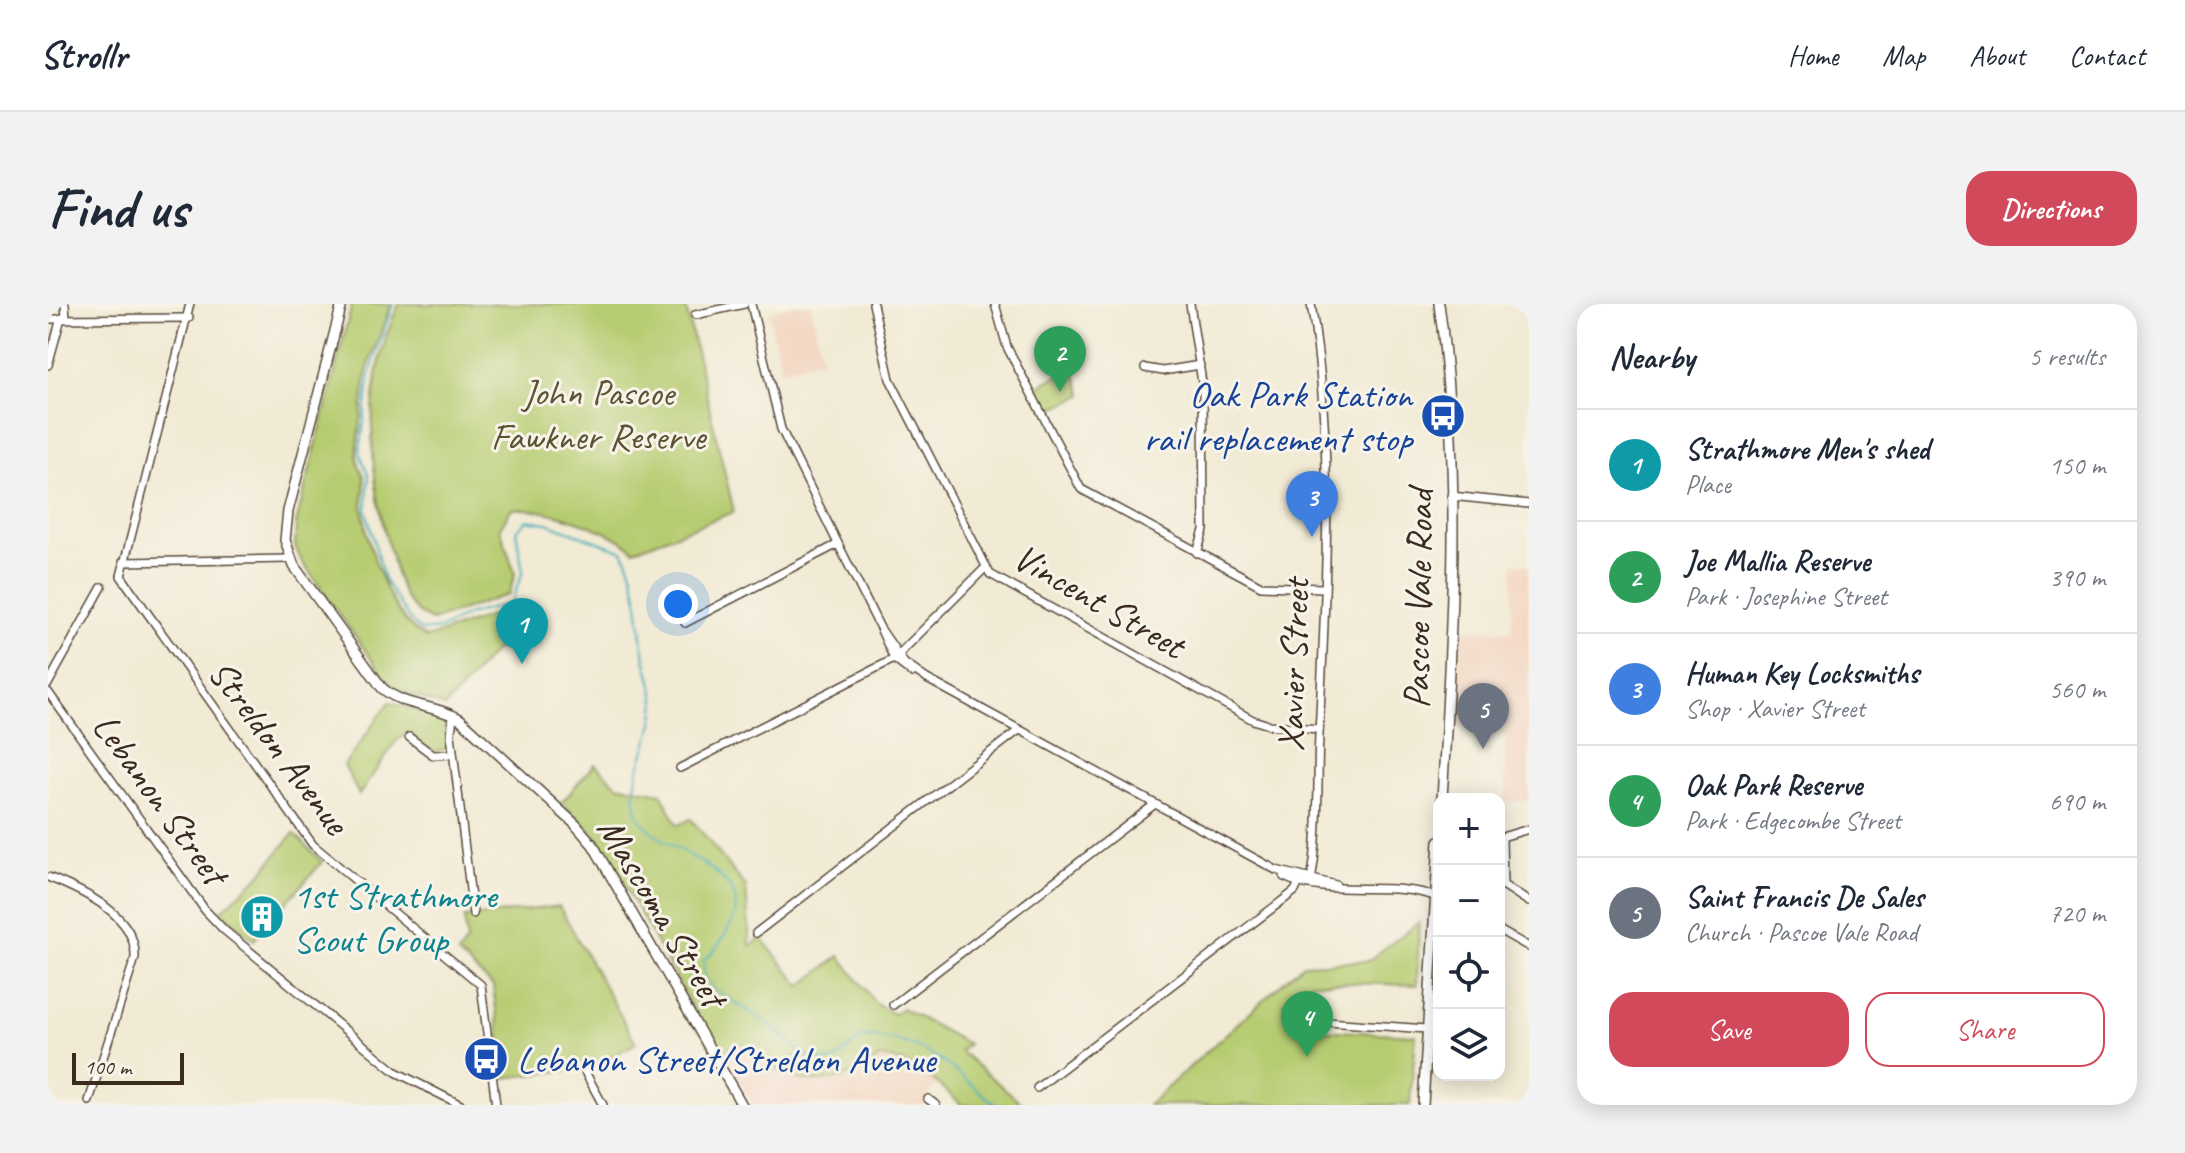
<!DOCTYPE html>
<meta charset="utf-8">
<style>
body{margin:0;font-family:Caveat,sans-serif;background:#f2f2f3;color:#1f2937}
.controls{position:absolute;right:24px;bottom:24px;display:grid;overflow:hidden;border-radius:16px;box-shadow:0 4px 20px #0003}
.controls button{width:72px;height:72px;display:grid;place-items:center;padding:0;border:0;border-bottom:2px solid #e0e1e3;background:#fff;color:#1f2937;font:40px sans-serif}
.scale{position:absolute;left:24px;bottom:20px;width:112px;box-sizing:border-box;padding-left:8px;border:4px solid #3b2a1e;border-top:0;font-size:22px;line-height:28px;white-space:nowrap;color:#3b2a1e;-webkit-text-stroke:6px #f7f3e8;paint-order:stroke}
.you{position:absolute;left:630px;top:300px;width:28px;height:28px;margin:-20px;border:6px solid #fff;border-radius:50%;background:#1a73e8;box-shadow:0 0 0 12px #1a73e833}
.badge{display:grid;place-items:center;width:52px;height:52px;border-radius:50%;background:#d1495b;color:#fff;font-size:26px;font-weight:700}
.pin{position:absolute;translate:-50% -66px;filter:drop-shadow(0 2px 4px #0008)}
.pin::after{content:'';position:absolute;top:42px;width:28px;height:24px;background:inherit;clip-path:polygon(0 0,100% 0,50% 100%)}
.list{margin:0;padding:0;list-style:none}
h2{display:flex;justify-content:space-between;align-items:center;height:104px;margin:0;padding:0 32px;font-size:34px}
h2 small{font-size:26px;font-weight:400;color:#747a83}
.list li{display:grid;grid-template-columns:52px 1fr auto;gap:24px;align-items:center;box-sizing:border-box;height:112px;padding:0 32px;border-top:2px solid #e0e1e3}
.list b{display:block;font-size:30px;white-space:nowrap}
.list p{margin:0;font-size:26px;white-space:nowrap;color:#747a83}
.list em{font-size:26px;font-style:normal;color:#747a83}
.actions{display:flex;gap:16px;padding:24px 32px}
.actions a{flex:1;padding:18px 0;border:2px solid #d1495b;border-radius:24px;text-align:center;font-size:28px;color:#d1495b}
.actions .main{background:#d1495b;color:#fff}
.icon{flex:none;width:44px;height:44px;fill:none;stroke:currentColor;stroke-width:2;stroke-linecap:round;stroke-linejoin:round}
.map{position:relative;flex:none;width:1481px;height:801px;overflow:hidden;border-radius:24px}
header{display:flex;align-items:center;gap:48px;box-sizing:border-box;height:112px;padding:0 40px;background:#fff;border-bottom:2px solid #e0e1e3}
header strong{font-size:38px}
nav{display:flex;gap:44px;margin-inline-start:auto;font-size:28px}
.intro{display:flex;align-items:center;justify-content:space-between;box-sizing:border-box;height:192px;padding:0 48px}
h1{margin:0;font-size:56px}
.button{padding:20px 36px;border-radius:24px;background:#d1495b;color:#fff;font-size:28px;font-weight:700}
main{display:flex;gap:48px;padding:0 48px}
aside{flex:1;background:#fff;border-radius:24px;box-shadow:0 4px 20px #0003}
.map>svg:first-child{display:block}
</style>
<header>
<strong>Strollr</strong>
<nav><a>Home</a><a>Map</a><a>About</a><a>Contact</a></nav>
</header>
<div class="intro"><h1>Find us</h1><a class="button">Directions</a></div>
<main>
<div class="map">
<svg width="1481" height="801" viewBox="0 0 1481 801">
<rect width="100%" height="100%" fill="#f7f3e8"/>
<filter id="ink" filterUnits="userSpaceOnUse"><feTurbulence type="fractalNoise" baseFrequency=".0125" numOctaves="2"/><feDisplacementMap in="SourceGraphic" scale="16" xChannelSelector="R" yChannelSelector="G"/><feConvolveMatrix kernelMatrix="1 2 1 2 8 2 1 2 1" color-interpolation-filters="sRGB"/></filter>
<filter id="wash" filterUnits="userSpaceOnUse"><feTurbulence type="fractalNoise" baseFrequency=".006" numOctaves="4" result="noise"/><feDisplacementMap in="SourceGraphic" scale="32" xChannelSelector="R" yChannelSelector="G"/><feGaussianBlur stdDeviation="1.8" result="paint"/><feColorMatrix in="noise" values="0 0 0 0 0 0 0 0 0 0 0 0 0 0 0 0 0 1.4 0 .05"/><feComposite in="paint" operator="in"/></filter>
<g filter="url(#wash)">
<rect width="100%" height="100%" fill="#f1ead4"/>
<!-- built -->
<g fill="#f3d4bf">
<polygon points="751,0 763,0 774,55 733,66 720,8"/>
<polygon points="1465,259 1481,261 1481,496 1458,498 1457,424 1409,421 1413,324 1464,328"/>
<polygon points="691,739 704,744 731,767 790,776 831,753 857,757 888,779 875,801 705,801 674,747"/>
</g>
<!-- green -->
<g fill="#b6cc70" stroke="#787b47" stroke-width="2">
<path d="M304,0H343L319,66L309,149C309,160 313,164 316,173C318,183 314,194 315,204C318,241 344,319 379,334L445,311L453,340L397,403L348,385L335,371L254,258L247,242L248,220Z"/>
<path d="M351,0H637L686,208L586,246C562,225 496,202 463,205L452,224L467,270L461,290L384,317C354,304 350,275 342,247C319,167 315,77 351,0Z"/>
<polygon points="1025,63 1035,91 999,107 987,84"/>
<polygon points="342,398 392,414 397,421 399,445 385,448 361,429 349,436 311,491 296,461"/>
<path d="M547,460L569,481L613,489L630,521L643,515L698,583L702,642L713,634L753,682L792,652L828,700L846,710L854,704L920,740L912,747L976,801H914C885,776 871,758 832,753C804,777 764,786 732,767C717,758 708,745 691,739L670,750L551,535L514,498Z"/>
<polygon points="246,529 274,558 206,636 173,607 210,573"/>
<polygon points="511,602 588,739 545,763 457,774 445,682 410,650 419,637 416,614"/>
<polygon points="1371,618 1369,681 1265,678 1236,699 1243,706 1264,708 1263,721 1269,726 1368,731 1362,801 1100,801 1255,660 1320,657"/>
</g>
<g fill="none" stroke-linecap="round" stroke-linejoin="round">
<!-- stream -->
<path stroke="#3cabba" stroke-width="2" d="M345,0L322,69L312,149L321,173L318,206L336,275L361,315L373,327L393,325L419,311L463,299L475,267L468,227L479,216L499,219L575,247C593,280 590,318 597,353C600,371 609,388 607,407C604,439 579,475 589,508C600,546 710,563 684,618C677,633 668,647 655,657L657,675L666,685L727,724L755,750L779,758L788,756L813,733C876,732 903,764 948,801"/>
</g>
</g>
<g filter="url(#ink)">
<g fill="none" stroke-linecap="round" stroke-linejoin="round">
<!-- minor casing -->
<g stroke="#564739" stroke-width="10">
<g id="minor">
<polyline points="17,0 18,14"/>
<polyline points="142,0 73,272 265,541 433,681 448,801"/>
<polyline points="703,0 733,125 832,324 856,359 879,375 1228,566 1288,581"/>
<polyline points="825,0 842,75 942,270 1205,416 1221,421 1271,425"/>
<polyline points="947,0 959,43 1033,185 1213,282 1276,284"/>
<polyline points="1142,0 1155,85 1156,226 1149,249"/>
<polyline points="647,11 696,0"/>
<polyline points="0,15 141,14"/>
<polyline points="0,61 13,14"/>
<polyline points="1097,64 1115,67 1152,61"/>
<polyline points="1403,192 1481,200"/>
<polyline points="75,258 242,255"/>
<polyline points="637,319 790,240"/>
<polyline points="833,326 846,355 864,369"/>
<polyline points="0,380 54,283"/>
<polyline points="0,388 157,606 176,626 348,768 413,801"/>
<polyline points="405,411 403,431 425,610"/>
<polyline points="361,433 385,451 405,450"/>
<polyline points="632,464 846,355 937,264"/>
<polyline points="1481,525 1454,533 1455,581 1481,598"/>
<path d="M0,573C35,587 89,611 87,654L41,797"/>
<path d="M1236,573C1283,595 1340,575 1389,593"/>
<path d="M1262,581C1272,536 1269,477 1271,430C1278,287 1287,141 1263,0"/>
<polyline points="1451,626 1481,643"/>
<polyline points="708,629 971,426"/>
<polyline points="845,701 1107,500"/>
<polyline points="1265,717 1379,725"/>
<polyline points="536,766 555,801"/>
<polyline points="989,784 1247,587 1253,574"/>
<polyline points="880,795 888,801"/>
</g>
</g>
<!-- major casing -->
<g stroke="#564739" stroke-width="12">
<g id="major">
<path d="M294,0L240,207L237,236L246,262L334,384C357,404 387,400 412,415L527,520L545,541L694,801"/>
<path d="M1391,0C1414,163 1404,331 1394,495"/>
<polyline points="1375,801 1391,537"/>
</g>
</g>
<!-- minor -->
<use href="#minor" stroke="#fff" stroke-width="7"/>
<!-- major -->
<use href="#major" stroke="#fff" stroke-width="9"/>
</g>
</g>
<!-- icons -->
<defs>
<g id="bus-disc" transform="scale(2.3)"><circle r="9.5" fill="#1a4fb4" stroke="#f7f3e8"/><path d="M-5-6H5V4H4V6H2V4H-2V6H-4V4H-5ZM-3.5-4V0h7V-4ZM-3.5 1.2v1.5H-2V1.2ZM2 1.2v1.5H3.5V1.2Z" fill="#fff"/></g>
<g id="building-disc" transform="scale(2.3)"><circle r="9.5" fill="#0f9aa8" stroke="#f7f3e8"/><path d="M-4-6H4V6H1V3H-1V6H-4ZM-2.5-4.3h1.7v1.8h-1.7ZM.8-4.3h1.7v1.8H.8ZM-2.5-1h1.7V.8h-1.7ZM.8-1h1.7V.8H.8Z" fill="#fff"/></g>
</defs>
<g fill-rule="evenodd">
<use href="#bus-disc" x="1395" y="112"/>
<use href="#building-disc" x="214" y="613"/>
<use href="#bus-disc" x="438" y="755"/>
</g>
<g text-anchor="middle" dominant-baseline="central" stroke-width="6" stroke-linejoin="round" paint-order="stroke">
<!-- park labels -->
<g font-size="38" fill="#5a5232" stroke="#f7f3e8">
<text x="550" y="88">John Pascoe<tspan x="550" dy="44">Fawkner Reserve</tspan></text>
</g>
<!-- transit labels -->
<g font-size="38" fill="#164399" stroke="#f7f3e8" text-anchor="end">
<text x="1364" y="90">Oak Park Station<tspan x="1364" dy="44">rail replacement stop</tspan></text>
<text x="469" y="755" text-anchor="start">Lebanon Street/Streldon Avenue</text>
</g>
<!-- street labels -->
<g font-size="38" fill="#3b2a1e" stroke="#f7f3e8">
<text transform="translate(1370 295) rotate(-89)">Pascoe Vale Road</text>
<text transform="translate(1051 297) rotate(30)">Vincent Street</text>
<text transform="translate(1245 361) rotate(-88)">Xavier Street</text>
<text transform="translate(231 443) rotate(53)">Streldon Avenue</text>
<text transform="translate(112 495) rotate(54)">Lebanon Street</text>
<text transform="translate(614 608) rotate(59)">Mascoma Street</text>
</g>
<!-- culture labels -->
<g font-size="38" fill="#0d838f" stroke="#f7f3e8" text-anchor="start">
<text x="245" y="591">1st Strathmore<tspan x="245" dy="44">Scout Group</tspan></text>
</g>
</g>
</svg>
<div class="controls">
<button>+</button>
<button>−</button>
<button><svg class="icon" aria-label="locate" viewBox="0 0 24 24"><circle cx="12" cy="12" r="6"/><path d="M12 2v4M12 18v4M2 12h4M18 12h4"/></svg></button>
<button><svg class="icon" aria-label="layers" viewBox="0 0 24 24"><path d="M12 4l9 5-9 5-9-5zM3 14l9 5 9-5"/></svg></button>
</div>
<div class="scale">100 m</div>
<div class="you"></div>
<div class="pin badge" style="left:474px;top:360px;background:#0f9aa8">1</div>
<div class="pin badge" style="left:1012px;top:88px;background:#2e9e5b">2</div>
<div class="pin badge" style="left:1264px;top:233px;background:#3f7fe0">3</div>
<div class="pin badge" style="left:1259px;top:753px;background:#2e9e5b">4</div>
<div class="pin badge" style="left:1435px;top:445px;background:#6b7280">5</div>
</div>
<aside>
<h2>Nearby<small>5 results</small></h2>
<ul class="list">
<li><span class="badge" style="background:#0f9aa8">1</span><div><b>Strathmore Men's shed</b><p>Place</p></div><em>150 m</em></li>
<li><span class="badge" style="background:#2e9e5b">2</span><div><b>Joe Mallia Reserve</b><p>Park · Josephine Street</p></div><em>390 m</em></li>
<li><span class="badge" style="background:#3f7fe0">3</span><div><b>Human Key Locksmiths</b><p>Shop · Xavier Street</p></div><em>560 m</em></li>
<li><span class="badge" style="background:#2e9e5b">4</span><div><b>Oak Park Reserve</b><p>Park · Edgecombe Street</p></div><em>690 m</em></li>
<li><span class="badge" style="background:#6b7280">5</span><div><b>Saint Francis De Sales</b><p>Church · Pascoe Vale Road</p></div><em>720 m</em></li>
</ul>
<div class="actions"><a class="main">Save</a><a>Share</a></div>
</aside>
</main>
